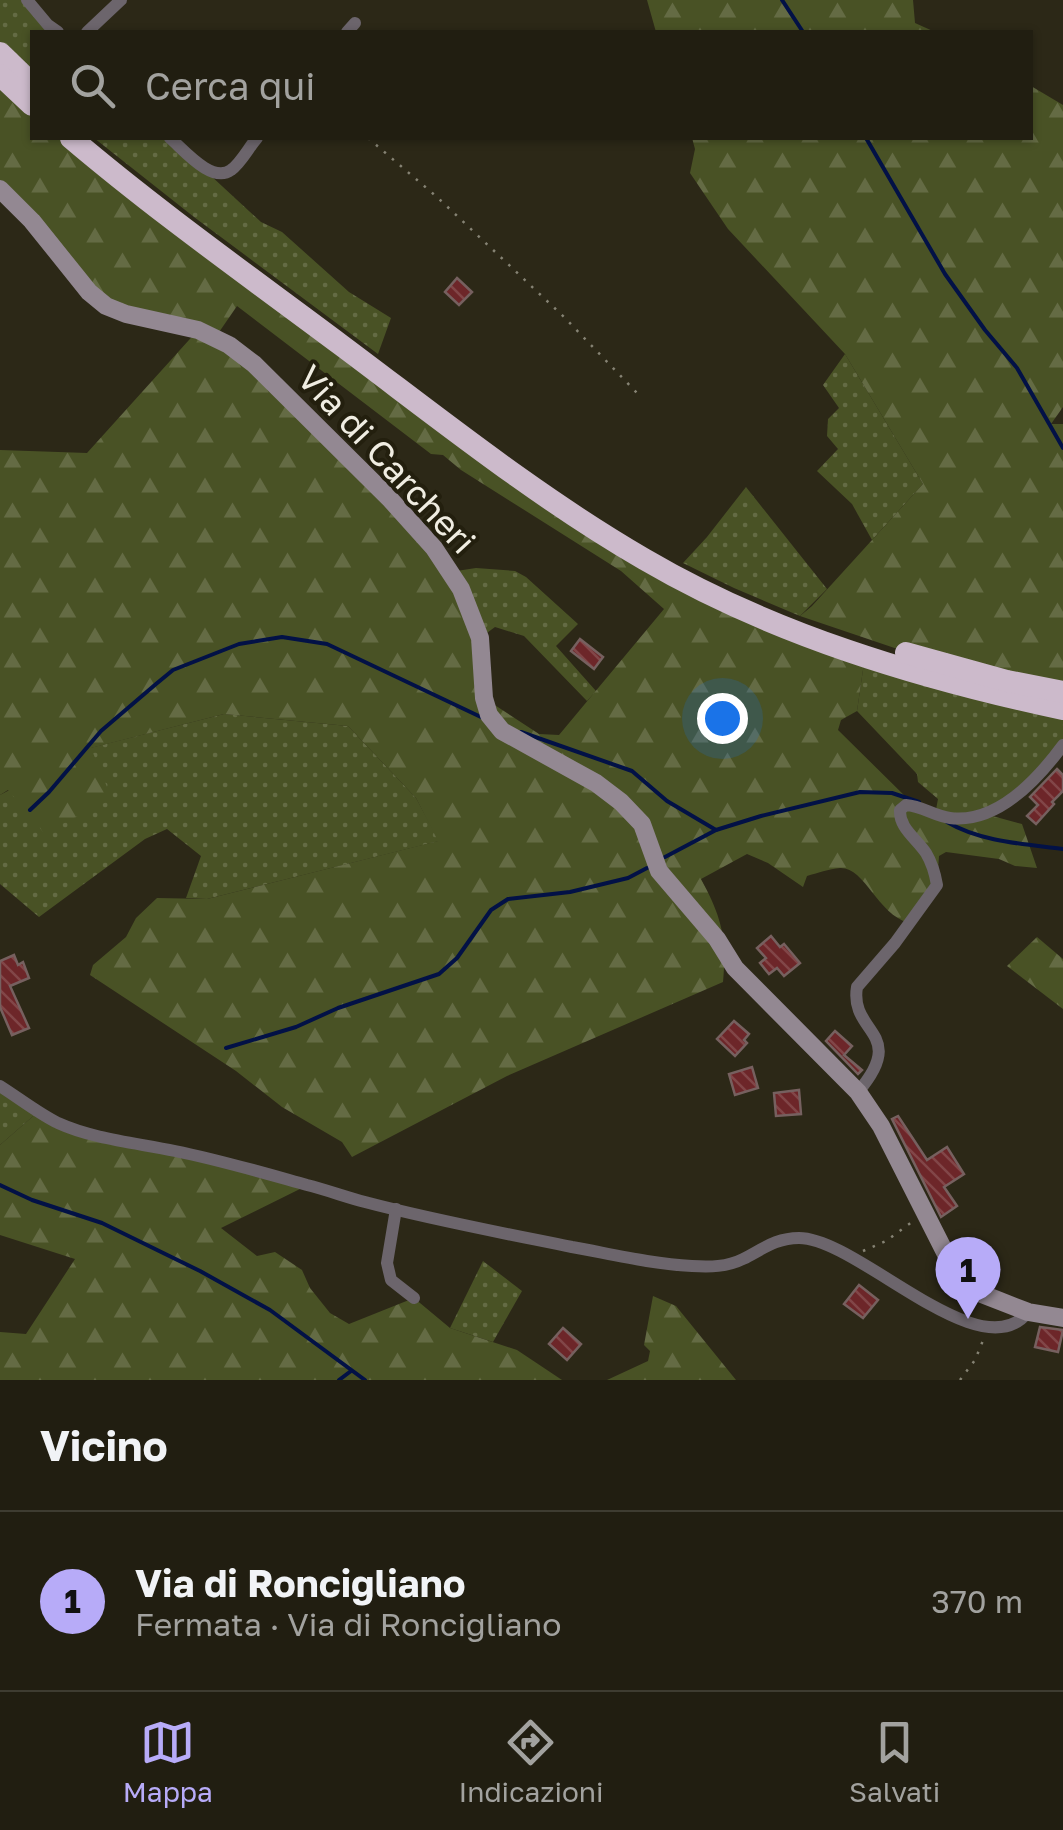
<!DOCTYPE html>
<html lang="it">
<meta charset="utf-8">
<style>
body{margin:0;font-family:"Golos Text",sans-serif;background:#2d2b1f;color:#f1f3f6}
.you{position:absolute;left:722px;top:718px;width:35px;height:35px;margin:-25px;border:8px solid #fff;border-radius:50%;background:#1a73e8;box-shadow:0 0 0 15px #1a73e833}
.badge{display:grid;place-items:center;width:65px;height:65px;border-radius:50%;background:#b7abf8;color:#111;font-size:32px;font-weight:700}
.pin{position:absolute;translate:-50% -82px;filter:drop-shadow(0 2px 5px #0008)}
.pin::after{content:'';position:absolute;top:52px;width:35px;height:30px;background:inherit;clip-path:polygon(0 0,100% 0,50% 100%)}
.list{margin:0;padding:0;list-style:none}
h2{display:flex;justify-content:space-between;align-items:center;height:130px;margin:0;padding:0 40px;font-size:42px}
h2 small{font-size:32px;font-weight:400;color:#a2a29f}
.list li{display:grid;grid-template-columns:65px 1fr auto;gap:30px;align-items:center;box-sizing:border-box;height:180px;padding:0 40px;border-top:2px solid #3e3c31}
.list b{display:block;font-size:38px;white-space:nowrap}
.list p{margin:0;font-size:32px;white-space:nowrap;color:#a2a29f}
.list em{font-size:32px;font-style:normal;color:#a2a29f}
.icon{flex:none;width:55px;height:55px;fill:none;stroke:currentColor;stroke-width:2;stroke-linecap:round;stroke-linejoin:round}
.map{position:relative;flex:none;width:1063px;height:1380px;overflow:hidden}
.search{position:absolute;background:#211e11;box-shadow:0 2px 8px #0004;left:30px;right:30px;top:30px;height:110px;display:flex;align-items:center;gap:25px;box-sizing:border-box;padding:0 35px;border-radius:0px;color:#a2a29f;font-size:38px}
.sheet{height:310px;background:#211e11}
nav{display:flex;justify-content:space-around;align-items:center;box-sizing:border-box;height:140px;border-top:2px solid #3e3c31;background:#211e11;font-size:28px;color:#a2a29f}
nav a{display:grid;justify-items:center;gap:5px}
nav .on{color:#b7abf8}
.map>svg:first-child{display:block}
</style>
<div class="map">
<svg width="1063" height="1380" viewBox="0 0 1063 1380">
<defs>
<pattern id="grass-dots" width="8" height="8" patternUnits="userSpaceOnUse" patternTransform="scale(2.5)"><rect width="8" height="8" fill="#495225"/><path d="M2 2h.1M6 6h.1" fill="none" stroke="#646b44" stroke-width="1.8" stroke-linecap="round"/></pattern>
<pattern id="forest-firs" width="22" height="20" patternUnits="userSpaceOnUse" patternTransform="scale(2.5)"><rect width="22" height="20" fill="#495225"/><path d="M5 1l3.5 6h-7zM16 11l3.5 6h-7z" fill="#646b44"/></pattern>
<pattern id="building-back-hatch" width="6" height="6" patternUnits="userSpaceOnUse" patternTransform="scale(2.5)"><rect width="6" height="6" fill="#6d2629"/><path d="M-1 5l2 2M0 0l6 6M5-1l2 2" fill="none" stroke="#824648"/></pattern>
</defs>
<rect width="100%" height="100%" fill="#2c2817"/>
<!-- grass -->
<g fill="url(#grass-dots)">
<polygon points="0,0 27,0 58,32 32,32 32,84 0,53"/>
<polygon points="94,138 170,138 261,222 282,232 349,292 391,318 378,354 194,217"/>
<polygon points="845,354 923,484 872,540 852,504 817,471 838,449 827,436 828,419 839,408 823,385"/>
<polygon points="746,487 827,589 800,616 734,588 683,563 707,537"/>
<polygon points="476,568 515,571 526,577 578,624 556,646 596,691 587,701 524,636 495,627 480,638 450,572"/>
<polygon points="865,656 1063,709 1063,745 1054,757 985,814 935,815 938,799 918,782 917,774 857,711"/>
<polygon points="224,714 348,726 416,798 439,841 207,899 186,898 201,856 167,829 145,839 39,917 0,884 0,795 90,748"/>
<polygon points="0,1086 39,1111 0,1145"/>
<polygon points="483,1261 522,1291 493,1342 450,1328"/>
</g>
<!-- forest -->
<g fill="url(#forest-firs)" fill-rule="evenodd">
<polygon points="647,0 913,0 915,23 935,32 656,32"/>
<path d="M0,75L32,105V138H71L603,534L865,656L857,711L841,720L838,730L915,806L935,815L985,814L1022,824L1037,868L1015,866L999,859L946,852L939,856L937,885L909,923C877,914 865,867 840,868C829,869 817,873 807,876L803,887L768,863L747,854L701,879C722,918 727,938 723,982L507,1076L352,1157L342,1142L282,1107L236,1071L90,975L93,965L126,937L136,918L157,898L207,899L438,841L416,798L348,726L224,714L91,748L112,799L44,833L8,790L0,795V450L87,453L198,330L106,306L0,189ZM237,306L431,454L443,455L461,470L621,571L664,609L559,735L539,734L484,698L461,589L254,364L215,338Z"/>
<polygon points="1031,86 1063,105 1063,407 1051,424 1063,424 1063,692 933,661 800,616 812,606 923,484 845,354 728,229 690,173 695,149 692,138 1030,138"/>
<polygon points="1037,937 1063,959 1063,1009 1007,966"/>
<polygon points="39,1111 58,1122 308,1185 221,1228 257,1256 275,1252 302,1270 310,1288 330,1313 349,1324 414,1298 450,1328 517,1350 562,1380 0,1380 0,1332 26,1334 75,1259 0,1235 0,1145"/>
<polygon points="653,1296 676,1306 736,1380 607,1380 648,1361 650,1351 644,1345"/>
</g>
<g fill="none" stroke-linecap="round" stroke-linejoin="round">
<!-- stream -->
<g stroke="#021146" stroke-width="4">
<polyline points="782,0 803,32"/>
<polyline points="866,138 945,274 985,330 1017,368 1063,448"/>
<polyline points="521,732 632,771 667,801 716,830"/>
<polyline points="30,810 49,792 101,731 156,684 173,670 239,644 282,637 327,644 483,718"/>
<path d="M947,822C981,842 1025,844 1063,849"/>
<polyline points="665,857 716,830 761,816 860,792 892,793 919,802"/>
<polyline points="226,1048 296,1027 338,1008 439,974 457,958 491,910 508,899 570,892 628,878 647,868"/>
<polyline points="0,1185 32,1200 102,1223 200,1271 270,1310 365,1380"/>
<polyline points="339,1380 351,1371"/>
</g>
</g>
<!-- building -->
<g fill="url(#building-back-hatch)" stroke="#76605f" stroke-width="2.5">
<polygon points="457,278 472,292 459,305 445,292"/>
<polygon points="580,639 603,657 594,669 571,651"/>
<polygon points="1057,769 1063,775 1063,791 1052,802 1054,804 1036,824 1027,816 1038,805 1030,797"/>
<polygon points="771,936 780,947 784,944 800,963 784,976 777,968 769,974 760,963 766,958 757,948"/>
<polygon points="14,955 18,965 23,962 29,978 10,986 29,1028 12,1035 0,1007 0,961"/>
<polygon points="734,1021 749,1034 744,1040 747,1043 735,1056 717,1039"/>
<polygon points="835,1031 852,1046 844,1055 862,1070 858,1074 826,1041"/>
<polygon points="752,1067 758,1088 735,1095 729,1074"/>
<polygon points="799,1090 801,1114 776,1116 774,1093"/>
<polygon points="898,1116 927,1160 947,1147 964,1174 944,1187 957,1206 941,1217 892,1119"/>
<polygon points="859,1285 878,1300 863,1318 844,1304"/>
<polygon points="1040,1327 1063,1330 1058,1352 1035,1347"/>
<polygon points="563,1328 581,1344 567,1360 549,1344"/>
</g>
<g fill="none" stroke-linecap="round" stroke-linejoin="round">
<!-- path -->
<g stroke="#868374" stroke-width="2.5" stroke-dasharray="2.5 8" stroke-linecap="butt">
<polyline points="368,138 437,197 564,317 638,394"/>
<polyline points="863,1251 886,1241 912,1222"/>
<polyline points="960,1380 975,1360 984,1338"/>
</g>
<!-- street -->
<g stroke="#6c656c" stroke-width="12">
<polyline points="27,0 48,25 58,32"/>
<polyline points="87,32 121,0"/>
<polyline points="347,32 355,23"/>
<path d="M170,138C184,150 212,184 231,170C241,163 249,147 257,138"/>
<path d="M0,1086C19,1098 38,1113 58,1123C93,1139 137,1143 175,1151C220,1160 264,1173 307,1185C327,1190 346,1197 365,1202C433,1220 503,1233 572,1247C611,1254 652,1264 692,1266C710,1267 727,1267 743,1259C763,1249 776,1238 799,1238C858,1238 981,1372 1028,1312"/>
<path d="M858,1092C909,1032 849,1034 857,987L895,943L937,885C935,873 932,863 926,853C916,838 899,828 900,810L906,805C922,806 934,816 950,818C997,824 1038,779 1063,745"/>
<polyline points="396,1209 387,1263 391,1280 414,1298"/>
</g>
<!-- secondary -->
<polyline stroke="#938892" stroke-width="18" points="0,189 32,221 89,292 106,306 126,314 198,330 229,345 254,364 389,498 434,548 461,589 480,638 484,698 489,715 502,731 596,783 621,802 642,824 659,871 717,939 735,968 858,1092 881,1126 955,1272 982,1294 1028,1312 1063,1318"/>
<!-- highway -->
<g stroke="#ccbacb" stroke-width="22">
<polyline points="0,53 32,84"/>
<polyline points="0,75 32,105"/>
<path d="M71,138C157,211 250,277 341,345C440,419 537,497 644,559C772,634 918,678 1063,709"/>
<polyline points="906,653 1007,681 1063,692"/>
</g>
</g>
<g text-anchor="middle" dominant-baseline="central" stroke-width="8" stroke-linejoin="round" paint-order="stroke">
<!-- street labels -->
<g font-size="35" fill="#f0ede2" stroke="#231f0e">
<text transform="translate(387 459) rotate(47)">Via di Carcheri</text>
</g>
</g>
</svg>
<div class="you"></div>
<div class="pin badge" style="left:968px;top:1319px">1</div>
<div class="search"><svg class="icon" aria-label="search" viewBox="0 0 24 24"><circle cx="10" cy="10" r="6"/><path d="M15 15l6 6"/></svg>Cerca qui</div>
</div>
<section class="sheet">
<h2>Vicino<small></small></h2>
<ul class="list">
<li><span class="badge">1</span><div><b>Via di Roncigliano</b><p>Fermata · Via di Roncigliano</p></div><em>370 m</em></li>
</ul>
</section>
<nav>
<a class="on"><svg class="icon" aria-label="map" viewBox="0 0 24 24"><path d="M3 6l6-2 6 2 6-2v14l-6 2-6-2-6 2zM9 4v14M15 6v14"/></svg>Mappa</a>
<a><svg class="icon" aria-label="directions" viewBox="0 0 24 24"><path d="M12 3l9 9-9 9-9-9zM9 14v-3h6M13 9l2 2-2 2"/></svg>Indicazioni</a>
<a><svg class="icon" aria-label="saved" viewBox="0 0 24 24"><path d="M7 4h10v16l-5-4-5 4z"/></svg>Salvati</a>
</nav>
